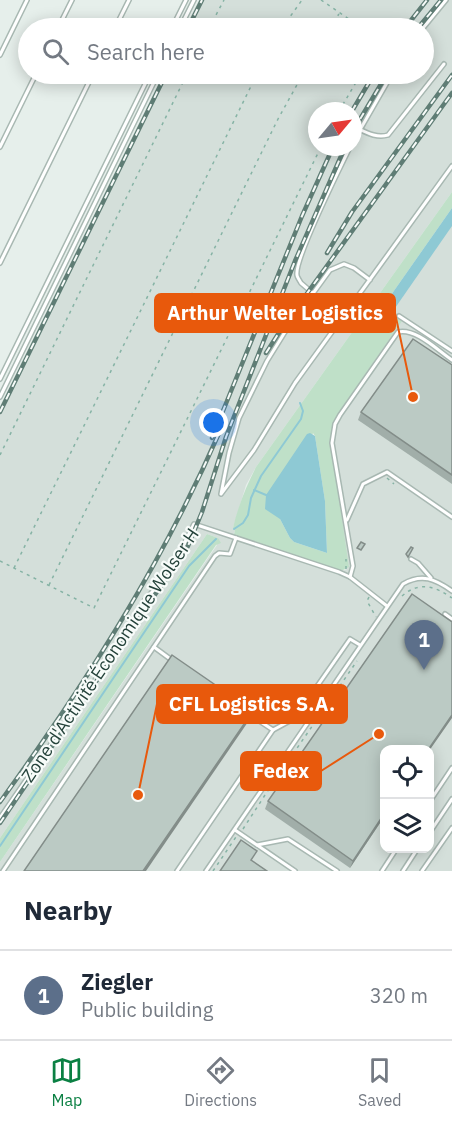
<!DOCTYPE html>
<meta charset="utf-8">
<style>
body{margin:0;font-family:"IBM Plex Sans",sans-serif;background:#f2f2f3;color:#1f2937}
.controls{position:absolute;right:18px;bottom:18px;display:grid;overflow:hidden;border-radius:12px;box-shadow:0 3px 15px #0003}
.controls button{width:54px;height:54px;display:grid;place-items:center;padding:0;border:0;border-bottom:2px solid #e0e1e3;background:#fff;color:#1f2937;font:30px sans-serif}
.compass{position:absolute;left:308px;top:102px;width:54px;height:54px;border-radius:50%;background:#fff;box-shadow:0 3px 15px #0003;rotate:61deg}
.you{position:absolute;left:214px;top:423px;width:21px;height:21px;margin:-15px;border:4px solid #fff;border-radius:50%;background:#1a73e8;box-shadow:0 0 0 9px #1a73e833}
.badge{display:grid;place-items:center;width:39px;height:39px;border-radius:50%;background:#0b8043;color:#fff;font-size:20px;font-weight:700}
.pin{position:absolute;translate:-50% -50px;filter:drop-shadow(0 2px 3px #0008)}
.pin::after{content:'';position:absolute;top:32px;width:21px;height:18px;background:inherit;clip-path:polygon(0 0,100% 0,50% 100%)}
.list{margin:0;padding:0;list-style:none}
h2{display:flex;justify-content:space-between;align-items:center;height:78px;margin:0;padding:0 24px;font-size:26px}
h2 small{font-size:20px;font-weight:400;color:#747a83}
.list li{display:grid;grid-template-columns:39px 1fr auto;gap:18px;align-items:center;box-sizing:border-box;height:90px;padding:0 24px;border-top:2px solid #e0e1e3}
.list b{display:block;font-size:22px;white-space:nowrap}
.list p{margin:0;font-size:20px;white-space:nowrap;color:#747a83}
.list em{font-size:20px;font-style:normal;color:#747a83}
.icon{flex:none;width:33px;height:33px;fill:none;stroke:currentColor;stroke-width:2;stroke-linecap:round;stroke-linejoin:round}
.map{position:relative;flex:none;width:452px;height:871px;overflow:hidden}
.search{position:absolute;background:#fff;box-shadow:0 3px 15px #0003;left:18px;right:18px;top:18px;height:66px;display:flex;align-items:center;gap:15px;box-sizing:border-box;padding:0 21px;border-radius:33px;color:#747a83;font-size:22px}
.sheet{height:168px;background:#fff}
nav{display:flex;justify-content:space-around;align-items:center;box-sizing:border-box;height:84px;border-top:2px solid #e0e1e3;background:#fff;font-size:16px;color:#747a83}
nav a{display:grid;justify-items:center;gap:3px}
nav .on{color:#0b8043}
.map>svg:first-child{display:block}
</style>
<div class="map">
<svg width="452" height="871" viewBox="0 0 452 871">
<rect width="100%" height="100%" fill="#e6efeb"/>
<!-- built -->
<path fill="#d4dfda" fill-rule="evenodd" d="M199,0H452V192L256,467L246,485L233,528L235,531L233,536L236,538H240L339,572L347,569L331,443L334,423L401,321L390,315L452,208V871H0V862L217,545L218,538L207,534L0,838V406L163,74H424V28H185ZM317,111H353V147H317ZM384,750H430V848H384Z"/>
<!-- green -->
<g fill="#bfe0c8" fill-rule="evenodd">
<path d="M452,192V208L384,305L390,312L393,311L391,315L402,321L338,414L331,433V443L349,567L339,572L241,538L233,537L235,531L233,528C238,506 246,487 256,467ZM313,433L315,436L325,501L327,553L294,542L290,538L280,519Z"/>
<polygon points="207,534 218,538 221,543 216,545 0,862 0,838"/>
</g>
<!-- water -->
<g fill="#8ec9d4">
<polygon points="452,208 452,226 393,311 388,312 384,305"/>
<polygon points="310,433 315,436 325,501 327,553 294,542 290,538 280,519 265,509 266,495 307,434"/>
</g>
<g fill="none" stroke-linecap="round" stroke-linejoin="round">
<!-- stream -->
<g stroke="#8ec9d4" stroke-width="2">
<polyline points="254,490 266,495"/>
<polyline points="234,529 243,523 248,515 251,498 261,476 301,419 303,411 300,403"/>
<polyline points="0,846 189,566 216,539"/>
</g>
<!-- service casing -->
<g stroke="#a8b8b2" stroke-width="6">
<g id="service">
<polyline points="58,28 72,0"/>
<polyline points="115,28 129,0"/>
<polyline points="172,28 186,0"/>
<polyline points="180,28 194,0"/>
<polyline points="423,28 446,0"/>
<polyline points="0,55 27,0"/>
<path d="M359,129C369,134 378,138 388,135L444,64"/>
<polyline points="353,142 392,74"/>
<polyline points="0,147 36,74"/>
<polyline points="0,263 93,74"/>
<polyline points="370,280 354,268 344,264 330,270 285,332 267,361 239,418 229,453 221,494 254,450 295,383 452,166"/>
<polyline points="399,316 452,351"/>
<path d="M343,319L301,283C300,281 297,277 297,275C294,259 341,166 350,147"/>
<polyline points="0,379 150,74"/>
<polyline points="0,397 158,74"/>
<polyline points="347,520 363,484 387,472 452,517"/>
<polyline points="411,559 418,563 431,578"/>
<path d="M350,577L353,566L332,443L335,424L340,415L398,332C416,328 437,350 452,360"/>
<polyline points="445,614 452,619"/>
<polyline points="154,647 173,661"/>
<polyline points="249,714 273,730"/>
<polyline points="430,801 452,768"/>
<polyline points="0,818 100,673 135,619 144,601 162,581 175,562 194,524 339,572 350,577 387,606"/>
<polyline points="235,830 295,871"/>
<polyline points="430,832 452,799"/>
<polyline points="257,845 288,839 337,871"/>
<polyline points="3,871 215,556 219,553 230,554 236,538"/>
<polyline points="177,871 273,730 295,718 350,639 360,645"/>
<path d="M206,871L403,584C422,573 435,579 452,591"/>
<polyline points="382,871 397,848"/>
<polyline points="403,871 418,848"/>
<polyline points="422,871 452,828"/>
</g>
</g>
<!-- path -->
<g stroke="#86b3a5" stroke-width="1.5" stroke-dasharray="3 4.5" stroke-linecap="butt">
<polyline points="321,0 362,28"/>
<polyline points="209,28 224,0"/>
<polyline points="282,28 302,0"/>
<polyline points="329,28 339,14"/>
<polyline points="339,111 361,74"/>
<polyline points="0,455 187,74"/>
<polyline points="387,478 394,484"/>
<polyline points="0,561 94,608 321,147"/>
<polyline points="14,568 257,74"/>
<polyline points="346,569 346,559"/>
<polyline points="49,585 278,119 303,74"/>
<path d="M402,596C419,581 435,586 452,598"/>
<polyline points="369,597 367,601 376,617"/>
<polyline points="293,754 357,661"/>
<polyline points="243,829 278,775"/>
<polyline points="213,871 236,837"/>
</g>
<!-- service -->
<use href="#service" stroke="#fff" stroke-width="3"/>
<!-- rail casing -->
<g stroke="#5f7d75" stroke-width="4.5">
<g id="rail">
<polyline points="188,28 202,0"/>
<polyline points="405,28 427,0"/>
<polyline points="418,28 441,0"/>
<polyline points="352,111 374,74"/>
<polyline points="353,131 387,74"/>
<polyline points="327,253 352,212 452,75"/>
<polyline points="266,353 282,328 452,93"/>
<polyline points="0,412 166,74"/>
<polyline points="212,438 302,216 333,147"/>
<path d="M0,802C86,683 161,566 220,431"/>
<polyline points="0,823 188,546 202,512 226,437 295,261 345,147"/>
</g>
</g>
<!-- rail -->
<use href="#rail" stroke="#f7fbf9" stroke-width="2" stroke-dasharray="7" stroke-linecap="butt"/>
</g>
<!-- wall -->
<g fill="#a1aea9">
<polygon points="452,365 452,484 358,420 361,412"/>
<polygon points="268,801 384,817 350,868 265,809"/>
</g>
<!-- shaded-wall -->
<g fill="#838d89">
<polygon points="253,711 250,719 146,871 143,871"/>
<polygon points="452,715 452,718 429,751 429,750 428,750"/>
<polygon points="384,814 384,817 350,868 353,861"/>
</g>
<!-- building -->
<g fill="#bbcac4" stroke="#838d89" stroke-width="1.5">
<polygon points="413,339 452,365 452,475 361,412"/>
<polygon points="361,542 365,544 361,550 357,548"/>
<polygon points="411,547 413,548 408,557 406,554"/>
<polygon points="412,594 452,622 452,715 428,750 384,750 384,814 353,861 268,801"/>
<polygon points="172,655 253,711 143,871 24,871"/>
<polygon points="241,840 257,851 251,860 267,871 220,871"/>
</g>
<g text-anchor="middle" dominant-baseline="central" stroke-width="4.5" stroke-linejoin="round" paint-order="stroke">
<!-- street labels -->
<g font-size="18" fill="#24423a" stroke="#f7fbf9">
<text transform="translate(110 655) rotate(-56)">Zone d'Activité Économique Wolser H</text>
</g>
</g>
<!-- callouts -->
<path fill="none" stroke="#e8590c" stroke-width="2" d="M413 397L395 313M138 795L157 704M379 734L321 771"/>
<g fill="#e8590c" stroke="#f7fbf9" stroke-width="2">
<circle cx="413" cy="397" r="6"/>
<circle cx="138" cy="795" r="6"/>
<circle cx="379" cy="734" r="6"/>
</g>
<g fill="#e8590c" stroke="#e8590c" stroke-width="2">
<rect x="155" y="294" width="240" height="38" rx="6"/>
<rect x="157" y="685" width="190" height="38" rx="6"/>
<rect x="241" y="752" width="80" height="38" rx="6"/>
</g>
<g font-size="20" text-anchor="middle" font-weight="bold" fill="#fff">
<text x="275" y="320">Arthur Welter Logistics</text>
<text x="252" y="711">CFL Logistics S.A.</text>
<text x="281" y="778">Fedex</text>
</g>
</svg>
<div class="controls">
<button><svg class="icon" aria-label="locate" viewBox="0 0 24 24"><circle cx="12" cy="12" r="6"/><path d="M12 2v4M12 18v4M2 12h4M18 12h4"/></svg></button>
<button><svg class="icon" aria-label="layers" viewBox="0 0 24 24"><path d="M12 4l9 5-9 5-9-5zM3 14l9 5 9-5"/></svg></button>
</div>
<svg class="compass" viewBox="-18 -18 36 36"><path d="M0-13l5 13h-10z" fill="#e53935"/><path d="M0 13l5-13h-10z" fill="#747a83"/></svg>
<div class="you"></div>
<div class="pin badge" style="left:424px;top:670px;background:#5c6f8a">1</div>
<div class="search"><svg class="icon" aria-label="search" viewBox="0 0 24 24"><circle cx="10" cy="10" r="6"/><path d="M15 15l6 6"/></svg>Search here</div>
</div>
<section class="sheet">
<h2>Nearby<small></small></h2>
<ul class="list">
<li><span class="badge" style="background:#5c6f8a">1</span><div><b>Ziegler</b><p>Public building</p></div><em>320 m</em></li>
</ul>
</section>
<nav>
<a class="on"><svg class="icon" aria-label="map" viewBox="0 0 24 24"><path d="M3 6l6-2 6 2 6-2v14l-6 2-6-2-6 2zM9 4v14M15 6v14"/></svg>Map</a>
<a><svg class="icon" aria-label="directions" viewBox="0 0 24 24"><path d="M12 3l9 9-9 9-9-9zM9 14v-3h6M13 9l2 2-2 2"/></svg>Directions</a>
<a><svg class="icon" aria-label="saved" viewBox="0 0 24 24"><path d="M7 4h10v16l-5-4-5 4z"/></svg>Saved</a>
</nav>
